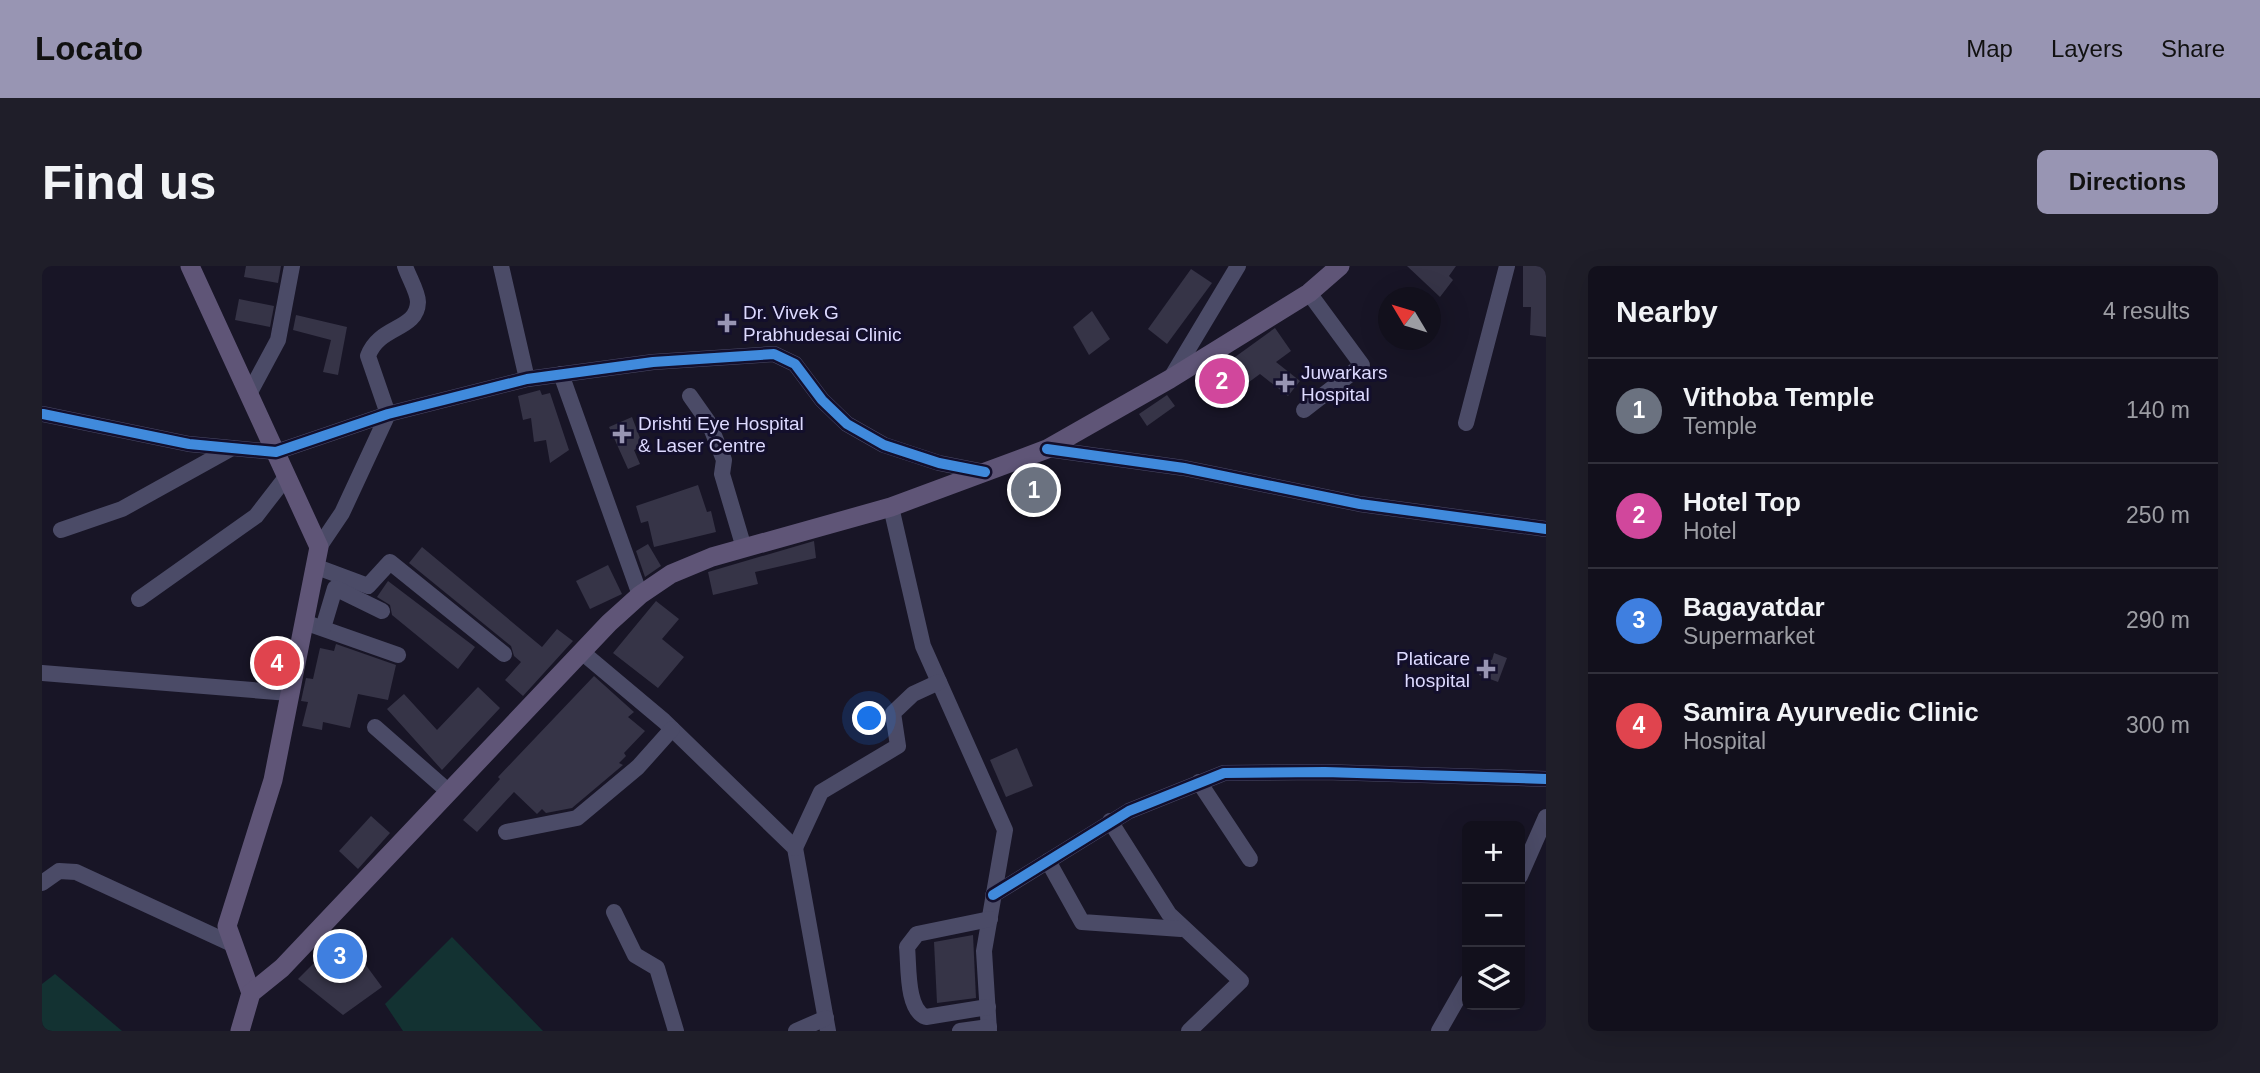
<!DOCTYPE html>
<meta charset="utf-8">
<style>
body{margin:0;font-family:Arial,sans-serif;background:#1f1e29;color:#f1f3f6}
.controls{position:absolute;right:21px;bottom:21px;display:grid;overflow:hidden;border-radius:10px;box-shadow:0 7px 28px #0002}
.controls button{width:63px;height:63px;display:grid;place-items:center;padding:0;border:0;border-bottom:2px solid #31303b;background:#12101c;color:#f1f3f6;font:35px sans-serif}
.compass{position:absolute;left:1336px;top:21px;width:63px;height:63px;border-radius:50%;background:#12101c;box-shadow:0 7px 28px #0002;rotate:308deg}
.you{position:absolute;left:828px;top:453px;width:24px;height:24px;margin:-18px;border:5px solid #fff;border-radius:50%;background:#1a73e8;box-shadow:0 0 0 10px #1a73e833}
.badge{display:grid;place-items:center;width:46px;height:46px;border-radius:50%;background:#9895b3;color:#fff;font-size:23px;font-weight:700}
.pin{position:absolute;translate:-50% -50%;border:4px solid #fff;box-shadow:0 2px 7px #0006}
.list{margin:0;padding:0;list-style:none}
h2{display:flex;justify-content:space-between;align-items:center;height:91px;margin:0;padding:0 28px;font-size:30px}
h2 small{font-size:23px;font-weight:400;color:#9c9da3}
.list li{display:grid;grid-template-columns:46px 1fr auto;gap:21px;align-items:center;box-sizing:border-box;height:105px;padding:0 28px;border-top:2px solid #31303b}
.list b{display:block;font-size:26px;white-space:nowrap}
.list p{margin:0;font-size:23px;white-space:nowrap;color:#9c9da3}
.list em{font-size:23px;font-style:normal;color:#9c9da3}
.icon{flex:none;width:38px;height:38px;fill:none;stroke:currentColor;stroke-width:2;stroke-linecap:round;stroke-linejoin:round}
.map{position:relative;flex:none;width:1504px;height:765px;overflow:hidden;border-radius:10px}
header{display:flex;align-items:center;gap:42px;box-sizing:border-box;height:98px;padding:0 35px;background:#9895b3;color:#111}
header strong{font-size:33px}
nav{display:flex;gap:38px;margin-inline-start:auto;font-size:24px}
.intro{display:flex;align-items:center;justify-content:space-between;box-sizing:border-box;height:168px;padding:0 42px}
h1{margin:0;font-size:49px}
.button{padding:18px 32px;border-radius:10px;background:#9895b3;color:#111;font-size:24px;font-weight:700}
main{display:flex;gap:42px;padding:0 42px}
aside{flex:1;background:#12101c;border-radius:10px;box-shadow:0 7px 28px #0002}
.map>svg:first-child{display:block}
</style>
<header>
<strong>Locato</strong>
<nav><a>Map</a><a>Layers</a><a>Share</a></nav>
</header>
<div class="intro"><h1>Find us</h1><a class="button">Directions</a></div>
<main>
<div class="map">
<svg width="1504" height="765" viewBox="0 0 1504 765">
<rect width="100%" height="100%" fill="#181526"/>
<!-- green -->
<g fill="#133232">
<polygon points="410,671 501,765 361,765 343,738"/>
<polygon points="13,708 80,765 0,765 0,718"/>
</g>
<!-- building -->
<g fill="#363447">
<polygon points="204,0 239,0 236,17 202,11"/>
<polygon points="1365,0 1414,0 1407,10 1411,14 1398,31"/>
<polygon points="1481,0 1504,0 1504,71 1488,69 1489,41 1481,41"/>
<polygon points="1149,3 1170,17 1125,78 1106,63"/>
<polygon points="197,33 232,40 228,61 193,54"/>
<polygon points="1050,45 1068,73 1047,89 1031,61"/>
<polygon points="254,49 305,61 296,109 281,106 289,74 251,64"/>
<polygon points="1233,62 1249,85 1234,96 1258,115 1246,130 1218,108 1181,135 1164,112"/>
<polygon points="498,124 500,129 508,127 527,184 508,197 504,174 492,176 489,152 481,154 476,130"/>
<polygon points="1125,129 1133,140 1105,160 1097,148"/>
<polygon points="590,151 601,180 592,184 598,198 586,203 567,161"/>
<polygon points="656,219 665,246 669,245 674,266 612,281 606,255 599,257 594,240"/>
<polygon points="772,275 774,292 713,306 716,318 671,329 666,306"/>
<polygon points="606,278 619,300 603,311 594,285"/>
<polygon points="380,281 500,381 515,363 531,375 481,430 463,414 479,396 472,390 469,380 367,297"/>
<polygon points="566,299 580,328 548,343 534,315"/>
<polygon points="346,315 433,381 416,403 350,349 348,339 335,331"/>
<polygon points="614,335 637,353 620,373 642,391 616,422 571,387"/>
<polygon points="294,378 354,399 346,434 316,428 308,462 281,456 280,464 260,460 266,436 259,435 264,412 271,413 278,382 292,385"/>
<polygon points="228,384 243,389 240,404 223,398"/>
<polygon points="1452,387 1465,392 1456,416 1437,409 1443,392 1450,394"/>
<polygon points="552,410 592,446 586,451 603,465 582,487 584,490 577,497 581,499 530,542 504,547 500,543 495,548 472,526 435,566 421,554 458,513 456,511"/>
<polygon points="436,421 458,442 400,504 345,443 362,428 395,464"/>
<polygon points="975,482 991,520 964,531 948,494"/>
<polygon points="329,550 348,567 316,603 297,585"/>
<polygon points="301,668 340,721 301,749 256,713"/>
<polygon points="931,669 934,732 895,737 892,676"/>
</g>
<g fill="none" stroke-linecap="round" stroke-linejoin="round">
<!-- minor -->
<g stroke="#4b4b67" stroke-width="16">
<polyline points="459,0 485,113"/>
<polyline points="519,108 598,329"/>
<polyline points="1130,110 1196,0"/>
<polyline points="207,128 236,74 250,0"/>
<polyline points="648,130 667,157 682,194 680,208 702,282"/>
<polyline points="1262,144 1320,99 1267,27"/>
<polyline points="1,148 147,178 234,186 346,148 485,113 611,96 732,88 753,98 780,134 805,158 842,179 897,197 943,206"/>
<polyline points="1424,157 1465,0"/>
<polyline points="1005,183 1142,202 1318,238 1504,263"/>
<polyline points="849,241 881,380 963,564 942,685 947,765"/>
<polyline points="19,264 80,243 190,182"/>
<path d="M277,281L300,247L346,148L326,90C337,59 375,65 376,36C376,26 366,10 363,0"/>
<polyline points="275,301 326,320 348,296 462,388"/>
<polyline points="97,333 214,250 245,210"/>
<polyline points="262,356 356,389"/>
<polyline points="281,362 293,322 340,345"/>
<polyline points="541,387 622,455 753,582 786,765"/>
<polyline points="0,407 247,427"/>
<polyline points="333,461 407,526"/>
<polyline points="1157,516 1208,593"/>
<polyline points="1068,555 1127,648 1199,715 1147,765"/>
<polyline points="464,566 535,552 596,501 630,463"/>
<polyline points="753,582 779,526 856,480 851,447 871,428 897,416"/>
<polyline points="1006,595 1040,656 1139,663"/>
<polyline points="1478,610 1504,551"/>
<polyline points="0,617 17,605 34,606 190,678"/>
<polyline points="951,629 1087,545 1182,507 1283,506 1504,513"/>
<polyline points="572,646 593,689 615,702 634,765"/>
<path d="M946,741L884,751C864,744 867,699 865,681L875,668L948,653"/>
<polyline points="754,765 784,752"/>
<polyline points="918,765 947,761"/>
<polyline points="1397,765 1425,716"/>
</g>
<!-- major -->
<g stroke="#5f5577" stroke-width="19">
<polyline points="148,0 277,281 231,514 185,660 209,727"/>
<polyline points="198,765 209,727 240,702 567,357 598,329 629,308 670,291 849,241 1005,183 1128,113 1267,27 1298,0"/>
</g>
<!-- cycleway casing -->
<g stroke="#130f2c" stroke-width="15">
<g id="cycleway">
<polyline points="1,148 147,178 234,186 346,148 485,113 611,96 732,88 753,98 780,134 805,158 842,179 897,197 943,206"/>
<polyline points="1005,183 1142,202 1318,238 1504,263"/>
<polyline points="951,629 1087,545 1182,507 1283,506 1504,513"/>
</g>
</g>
<!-- cycleway -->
<use href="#cycleway" stroke="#408adc" stroke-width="10"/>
</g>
<!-- markers -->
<g fill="#9895b3" stroke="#130f2c" stroke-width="2.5">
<path d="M681.5 46.5h7v7h7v7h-7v7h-7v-7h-7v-7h7z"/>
<path d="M1239.5 106.5h7v7h7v7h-7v7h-7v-7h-7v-7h7z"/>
<path d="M576.5 157.5h7v7h7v7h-7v7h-7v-7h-7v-7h7z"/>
<path d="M1440.5 392.5h7v7h7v7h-7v7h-7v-7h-7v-7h7z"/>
</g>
<g text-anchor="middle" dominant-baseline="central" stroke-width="6" stroke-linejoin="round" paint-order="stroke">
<!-- poi labels -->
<g font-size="19" fill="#dddaff" stroke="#130f2c" text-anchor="start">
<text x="701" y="46">Dr. Vivek G<tspan x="701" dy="22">Prabhudesai Clinic</tspan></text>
<text x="1259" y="106">Juwarkars<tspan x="1259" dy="22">Hospital</tspan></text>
<text x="596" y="157">Drishti Eye Hospital<tspan x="596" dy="22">&amp; Laser Centre</tspan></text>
<text x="1428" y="392" text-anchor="end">Platicare<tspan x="1428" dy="22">hospital</tspan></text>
</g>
</g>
</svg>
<div class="controls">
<button>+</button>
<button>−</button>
<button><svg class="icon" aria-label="layers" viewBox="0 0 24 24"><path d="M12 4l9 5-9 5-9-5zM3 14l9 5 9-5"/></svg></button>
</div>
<svg class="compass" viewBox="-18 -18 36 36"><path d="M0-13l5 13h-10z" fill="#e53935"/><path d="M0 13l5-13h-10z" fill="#9c9da3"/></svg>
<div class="you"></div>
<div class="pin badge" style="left:992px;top:224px;background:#6b7280">1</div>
<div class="pin badge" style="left:1180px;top:115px;background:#d1479c">2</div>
<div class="pin badge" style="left:298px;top:690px;background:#3f7fe0">3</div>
<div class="pin badge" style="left:235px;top:397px;background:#e0444e">4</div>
</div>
<aside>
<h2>Nearby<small>4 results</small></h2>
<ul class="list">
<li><span class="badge" style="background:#6b7280">1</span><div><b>Vithoba Temple</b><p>Temple</p></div><em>140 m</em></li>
<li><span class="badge" style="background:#d1479c">2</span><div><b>Hotel Top</b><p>Hotel</p></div><em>250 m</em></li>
<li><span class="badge" style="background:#3f7fe0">3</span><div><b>Bagayatdar</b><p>Supermarket</p></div><em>290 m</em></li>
<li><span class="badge" style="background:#e0444e">4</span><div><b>Samira Ayurvedic Clinic</b><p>Hospital</p></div><em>300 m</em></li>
</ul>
</aside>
</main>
